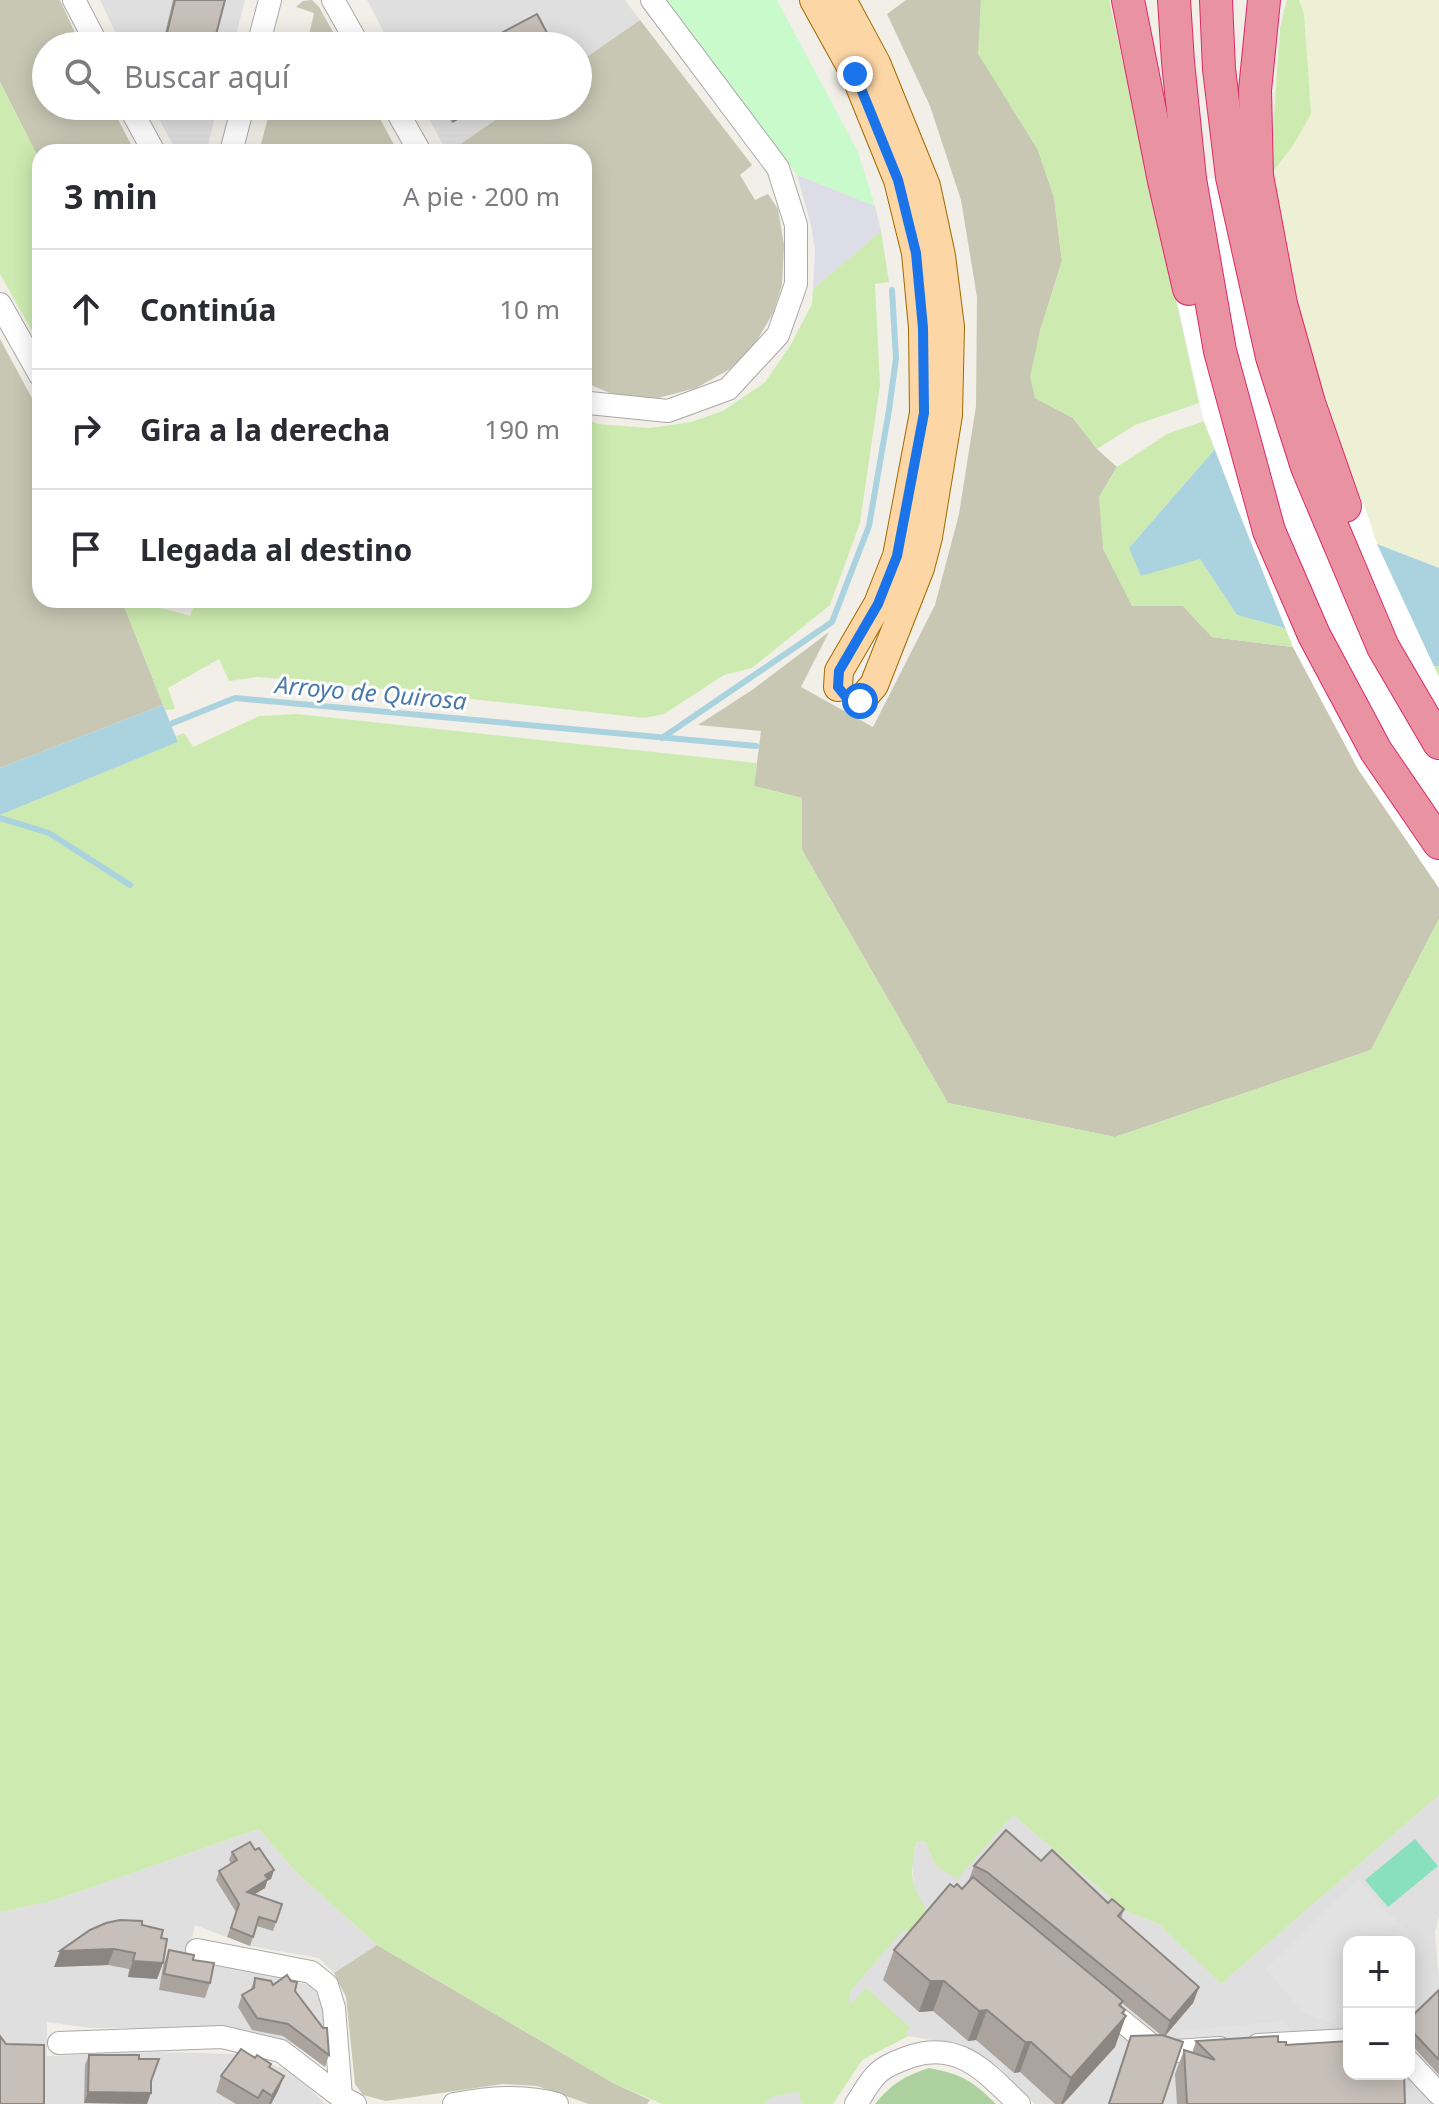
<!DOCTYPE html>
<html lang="es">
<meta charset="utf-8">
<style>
body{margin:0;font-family:"Noto Sans",sans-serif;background:#f7f7f7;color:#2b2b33}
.controls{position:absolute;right:24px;bottom:24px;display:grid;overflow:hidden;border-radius:16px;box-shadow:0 4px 20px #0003}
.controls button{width:72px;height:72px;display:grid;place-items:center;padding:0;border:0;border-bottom:2px solid #e1e1e2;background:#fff;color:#2b2b33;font:40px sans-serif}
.stop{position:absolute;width:24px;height:24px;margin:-18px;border:6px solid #1a73e8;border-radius:50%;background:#fff}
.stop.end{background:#1a73e8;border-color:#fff;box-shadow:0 2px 8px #0008}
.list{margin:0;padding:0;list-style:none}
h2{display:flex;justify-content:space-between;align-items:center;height:104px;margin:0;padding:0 32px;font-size:34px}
h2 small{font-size:26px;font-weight:400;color:#7c7c81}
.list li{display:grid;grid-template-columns:52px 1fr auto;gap:24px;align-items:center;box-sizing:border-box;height:120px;padding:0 32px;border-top:2px solid #e1e1e2}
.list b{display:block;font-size:30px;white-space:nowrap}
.list em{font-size:26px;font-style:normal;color:#7c7c81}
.icon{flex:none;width:44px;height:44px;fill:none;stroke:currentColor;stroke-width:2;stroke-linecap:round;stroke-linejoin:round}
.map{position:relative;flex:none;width:1439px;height:2104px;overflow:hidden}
.search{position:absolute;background:#fff;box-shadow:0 4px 20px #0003;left:32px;top:32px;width:560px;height:88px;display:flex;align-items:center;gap:20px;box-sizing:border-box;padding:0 28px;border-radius:44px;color:#7c7c81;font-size:30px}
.panel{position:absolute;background:#fff;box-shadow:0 4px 20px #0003;left:32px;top:144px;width:560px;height:464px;border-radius:24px}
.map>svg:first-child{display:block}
</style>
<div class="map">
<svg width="1439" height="2104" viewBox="0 0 1439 2104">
<rect width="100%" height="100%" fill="#f2efe9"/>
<!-- residential -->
<g fill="#e0dfdf" fill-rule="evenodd">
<polygon points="100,0 245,0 233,46 122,46"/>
<polygon points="367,0 625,0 640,20 578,63 578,46 391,46"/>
<polygon points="152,106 218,106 206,152 177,152"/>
<polygon points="422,106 516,106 449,152 447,152"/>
<path d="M1439,1795V1916L1435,1932L1439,1980V2104H1035L999,2067L985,2057L961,2045L908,2036L862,2060L833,2104H692L849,2006V1993L904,1928L909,1934L928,1913L915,1893L912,1863L917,1841H925L936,1866L1013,1815L1126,1911L1160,1925L1221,1984ZM1349,1942H1409V2074H1349Z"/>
<polygon points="259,1829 296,1872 377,1945 334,1973 319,1958 250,1946 195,1925 188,1959 310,1985 319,1996 322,2008 326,2061 324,2065 321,2065 308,2053 294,2044 254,2033 206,2028 91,2028 47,2022 47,2056 159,2052 238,2054 285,2069 305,2084 325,2104 0,2104 0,1912 52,1901"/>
</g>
<!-- construction -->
<g fill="#c7c7b4">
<polygon points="0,0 60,0 81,46 46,46 46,106 111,106 135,152 40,152 40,161 0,82"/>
<polygon points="312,0 319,7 341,46 286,46 289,36 308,40 314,13 296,7 303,1"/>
<polygon points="906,0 981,0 979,54 1038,150 1054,197 1062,261 1040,331 1035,398 1073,418 1097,449 1117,467 1099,497 1132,606 1183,606 1212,637 1293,647 1358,769 1439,888 1439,919 1371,1050 1115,1137 948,1103 802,850 802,798 754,786 761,731 698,725 752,690 829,632 801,687 873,727 935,605 959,514 976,406 977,297 961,200 930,106 887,14"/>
<polygon points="640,20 752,165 740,175 755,200 768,194 778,209 784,245 782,285 773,313 755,344 730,369 696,388 658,398 617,396 584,382 584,152 449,152 516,106 578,106 578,63"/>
<polygon points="271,106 373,106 398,152 259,152"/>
<polygon points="0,339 40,413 40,600 127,600 124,606 163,705 0,768"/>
<polygon points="377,1945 615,2084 650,2100 647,2104 589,2104 537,2086 503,2084 386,2101 363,2095 355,2084 346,1997 334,1973"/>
</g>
<!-- farmland -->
<polygon fill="#eef0d5" points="1287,0 1439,0 1439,568 1377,544 1366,511 1337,443 1287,300 1270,175 1280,28"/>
<!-- grass -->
<g fill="#cdebb0">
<polygon points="981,0 1109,0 1199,403 1135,425 1097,449 1073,418 1035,398 1030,377 1040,331 1062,261 1054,197 1038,150 978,54"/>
<polygon points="1287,0 1299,0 1304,14 1311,114 1292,147 1270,175 1280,28"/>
<polygon points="0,82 40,161 40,345 0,274"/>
<path d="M881,231L889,282L875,284L880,385L860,523L830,605L752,668L724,675L664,714L644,718L310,681L257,677L229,681L219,659L168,688L175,709L165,710L124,606C148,604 167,609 190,616L196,600H584V417L597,424L650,428L691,422L723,411L765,382L790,346L812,304L813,289Z"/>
<polygon points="1204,421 1215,449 1129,548 1200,559 1237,615 1285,628 1372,668 1439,666 1439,888 1358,769 1293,647 1212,637 1183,606 1132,606 1103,549 1099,497 1117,467 1167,434"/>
<path d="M297,714L757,763L754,786L802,798V850L948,1103L1115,1137L1371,1050L1439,919V1795L1221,1984L1160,1925L1126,1911L1013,1815L957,1879L936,1866L925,1841H917C909,1873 910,1885 928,1912L910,1934L904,1929L849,1993L850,2005L866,1988L910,2027L906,2032L908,2036L862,2060L833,2104H802L798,2091L772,2097L764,2104H662L615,2084L377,1945L296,1872L259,1829L52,1901L0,1912V815L178,742L176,736L184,733L193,747L259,716Z"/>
</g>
<!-- forest -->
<path fill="#add19e" d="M929,2068C964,2075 971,2080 996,2104H875C892,2083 905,2076 929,2068Z"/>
<!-- park -->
<polygon fill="#c8facc" points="667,0 777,0 858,152 875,206 797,175"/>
<!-- pitch -->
<polygon fill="#88e0be" points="1415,1839 1438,1866 1388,1907 1365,1880"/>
<!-- parking -->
<g fill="#e2e2e2">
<polygon points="1358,1879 1389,1914 1414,1936 1412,1953 1409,1957 1409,1942 1349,1942 1349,2005 1331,2023 1303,2012 1266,1969"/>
<polygon points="1283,2021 1294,2034 1179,2045 1179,2031"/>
</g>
<!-- plaza -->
<polygon fill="#dddde8" points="797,175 875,206 881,231 813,289 815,249 811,225"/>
<!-- water -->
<g fill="#aad3df">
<polygon points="1215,449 1296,479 1377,544 1439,568 1439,666 1372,668 1285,628 1237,615 1200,559 1141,576 1129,548"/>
<polygon points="163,705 178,742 0,815 0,768"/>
</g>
<!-- pier -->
<polygon fill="#fff" points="1270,175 1287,300 1337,443 1366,511 1377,544 1439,677 1439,888 1358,769 1293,647 1238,510 1204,421 1197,391 1151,182"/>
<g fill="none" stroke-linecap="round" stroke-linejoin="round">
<!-- stream -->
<g stroke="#aad3df" stroke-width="6">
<polyline points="163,727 235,698 756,746"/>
<polyline points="662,738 832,622 869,526 889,410 896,358 892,290"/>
<polyline points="0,818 49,833 130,885"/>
</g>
<!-- minor casing -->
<g stroke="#a9a9a9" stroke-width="24">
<g id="minor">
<polyline points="74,0 98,46"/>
<polyline points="333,0 359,46"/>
<polyline points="258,46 270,0"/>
<polyline points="129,106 154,152"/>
<polyline points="394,106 420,152"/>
<polyline points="231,152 243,106"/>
<polyline points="0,304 40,375"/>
<polyline points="584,400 589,403 668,411 728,389 778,335 796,284 796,225 778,168 652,0"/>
<polyline points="197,1950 311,1972 327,1985 334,2008 341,2097"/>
<polyline points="1103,2006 1160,2052 1220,2048"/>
<polyline points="59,2043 222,2037 281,2051 341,2097 355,2104"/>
<polyline points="1258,2045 1349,2040"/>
<polyline points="1409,2062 1439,2094"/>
<path d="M454,2104C488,2098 523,2094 557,2104"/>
<path d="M856,2104C863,2094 869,2081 878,2073C886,2065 901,2060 912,2056C960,2041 987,2073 1019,2104"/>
</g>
</g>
<!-- major casing -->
<g stroke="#a06b00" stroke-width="30">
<g id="major">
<polyline points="814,0 855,74 898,180 916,253 923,328 924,413 897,556 878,604 839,671 838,687"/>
<polyline points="842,0 876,63 926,186 941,256 950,327 948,415 928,537 920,568 874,685 860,701"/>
</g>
</g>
<!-- highway casing -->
<g stroke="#dc2a67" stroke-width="34">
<g id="highway">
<polyline points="1128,0 1164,181 1189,289"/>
<polyline points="1174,0 1178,62 1190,179 1220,351 1269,531 1314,635 1376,751 1439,843"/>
<polyline points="1216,0 1219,69 1232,177 1272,357 1307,467 1383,647 1439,743"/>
<polyline points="1264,0 1255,90 1257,176 1281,304 1309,403 1345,506"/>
</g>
</g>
<!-- minor -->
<use href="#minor" stroke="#fff" stroke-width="22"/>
<!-- major -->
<use href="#major" stroke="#fcd6a4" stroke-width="28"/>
<!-- highway -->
<use href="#highway" stroke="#e892a2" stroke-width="32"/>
</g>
<!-- wall -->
<g fill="#aba49e">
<polygon points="173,0 225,0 213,46 162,46"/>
<polygon points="443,106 484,106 452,123"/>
<polygon points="255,1850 274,1870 271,1879 267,1881 265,1888 254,1894 282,1904 273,1931 257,1926 250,1946 227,1937 236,1912 216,1880 219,1871 231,1864 229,1860 232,1852"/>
<polygon points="1041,1861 1108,1903 1124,1909 1121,1919 1199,1987 1193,2003 1165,2036 1162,2104 1108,2104 1131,2036 1161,2035 1122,2003 1121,2007 1125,2010 1115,2047 1063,2104 1055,2104 1020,2072 1014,2073 976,2040 968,2041 933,2011 919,2012 883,1980 894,1950 954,1887 962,1889 968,1882 974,1866"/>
<polygon points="142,1925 161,1938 163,1963 157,1979 128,1977 129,1969 108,1965 54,1967"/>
<polygon points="169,1950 193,1960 210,1983 205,1998 159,1990 163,1966"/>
<polygon points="255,1978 295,1991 329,2055 325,2067 283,2036 252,2030 238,2007 242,1995 251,1989"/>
<polygon points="1439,1990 1439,2075 1409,2042 1409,2019"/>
<polygon points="1196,2041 1278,2042 1405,2104 1177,2104 1175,2074 1184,2050 1192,2053"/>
<polygon points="89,2055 139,2059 151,2081 147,2104 84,2103 85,2065"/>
<polygon points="270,2067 284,2076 278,2091 271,2104 236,2104 216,2092 221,2076"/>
</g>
<!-- shaded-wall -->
<g fill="#8b8681">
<polygon points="460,106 484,106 452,123 458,107"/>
<polygon points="274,1870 271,1879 267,1881 265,1888 244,1901 247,1892 265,1875"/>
<polygon points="114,1949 108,1965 54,1967 60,1951"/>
<polygon points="133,1961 163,1963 157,1979 128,1977"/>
<polygon points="930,1981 944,1981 933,2011 919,2012"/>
<polygon points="1199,1987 1193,2003 1164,2037 1170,2021"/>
<polygon points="987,2010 976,2040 968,2041 979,2011"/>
<polygon points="1125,2010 1120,2023 1126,2016 1115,2047 1063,2104 1061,2104 1071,2078"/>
<polygon points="1025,2042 1031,2042 1020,2072 1014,2073"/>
<polygon points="284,2076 278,2091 271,2104 269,2104 272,2096"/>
<polygon points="88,2092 151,2093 147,2104 84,2103"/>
</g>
<!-- building -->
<g fill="#c7bfb8" stroke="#8b8681" stroke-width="2">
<polygon points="175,0 225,0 213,46 164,45"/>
<polygon points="537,14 554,46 477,46"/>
<polygon points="1006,1830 1041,1861 1052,1850 1108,1903 1112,1899 1124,1909 1118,1916 1199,1987 1170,2021 987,1872 974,1866"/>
<polygon points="250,1842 255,1850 259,1848 274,1870 265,1875 268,1879 247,1892 282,1904 276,1922 259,1917 253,1937 231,1928 239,1904 219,1871 237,1860 232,1852"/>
<polygon points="973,1877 1123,2001 1119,2005 1125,2010 1122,2013 1126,2016 1071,2078 1031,2042 1025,2042 987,2010 979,2011 944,1981 930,1981 894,1950 950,1884 954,1887 957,1884 962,1889"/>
<polygon points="120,1920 142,1921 142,1925 163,1930 161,1938 167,1939 163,1963 133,1961 135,1953 114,1949 60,1951 90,1930 106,1923"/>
<polygon points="169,1950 194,1955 193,1960 214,1963 210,1983 164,1974"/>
<polygon points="287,1975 291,1981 297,1982 295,1991 323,2028 327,2028 329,2055 288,2024 257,2018 242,1995 254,1988 255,1978 271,1981 273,1985"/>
<polygon points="1439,1990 1439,2060 1409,2028 1409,2019"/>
<polygon points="1162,2035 1183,2042 1162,2104 1109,2104 1131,2036"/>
<polygon points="0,2036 6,2044 44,2045 44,2104 0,2104"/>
<polygon points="1278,2036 1278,2042 1286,2042 1286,2045 1349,2041 1349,2074 1404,2074 1405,2104 1187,2104 1184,2050 1215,2060 1196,2041"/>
<polygon points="241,2049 255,2058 257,2055 271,2064 269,2067 284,2076 272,2096 263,2090 258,2098 221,2076"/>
<polygon points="89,2055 139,2055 139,2059 159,2059 151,2081 151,2093 88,2092"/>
</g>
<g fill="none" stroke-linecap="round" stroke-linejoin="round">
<!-- route -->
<polyline stroke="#1a73e8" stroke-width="10" points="855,74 898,180 916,253 923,328 924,413 897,556 878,604 839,671 838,687 846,697 860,701"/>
</g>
<g text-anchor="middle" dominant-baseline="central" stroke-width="6" stroke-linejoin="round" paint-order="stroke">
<!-- water labels -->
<g font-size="24" font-style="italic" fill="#4a7aab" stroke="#fff">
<text transform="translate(371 692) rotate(5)">Arroyo de Quirosa</text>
</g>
</g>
</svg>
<div class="controls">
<button>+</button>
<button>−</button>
</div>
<div class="stop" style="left:860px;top:701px"></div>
<div class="stop end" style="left:855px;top:74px"></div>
<div class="search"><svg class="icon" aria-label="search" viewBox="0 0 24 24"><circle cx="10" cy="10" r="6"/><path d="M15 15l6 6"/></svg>Buscar aquí</div>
<section class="panel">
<h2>3 min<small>A pie · 200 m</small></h2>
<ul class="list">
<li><svg class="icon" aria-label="ahead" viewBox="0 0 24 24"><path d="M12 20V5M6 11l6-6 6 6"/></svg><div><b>Continúa</b></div><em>10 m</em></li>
<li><svg class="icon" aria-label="right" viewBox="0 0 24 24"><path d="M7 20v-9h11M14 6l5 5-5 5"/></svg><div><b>Gira a la derecha</b></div><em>190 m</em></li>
<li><svg class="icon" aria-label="arrive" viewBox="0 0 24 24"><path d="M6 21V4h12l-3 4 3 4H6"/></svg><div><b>Llegada al destino</b></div></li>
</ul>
</section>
</div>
